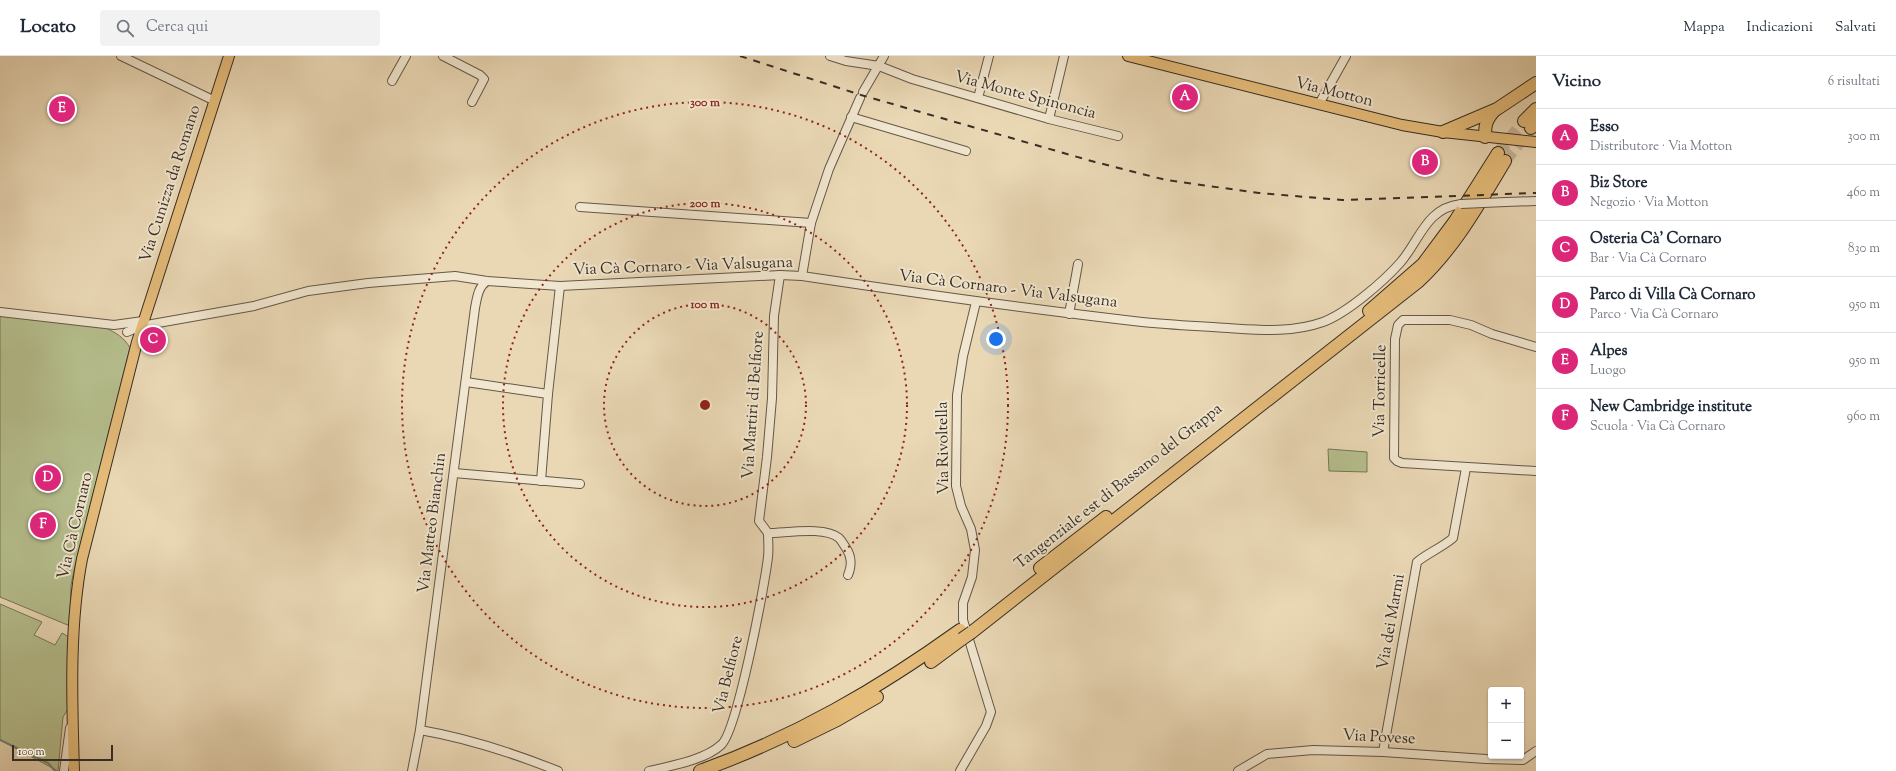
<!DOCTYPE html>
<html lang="it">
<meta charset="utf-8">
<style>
body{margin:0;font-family:"Sorts Mill Goudy",serif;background:#f2f2f3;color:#1f2937}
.controls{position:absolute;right:12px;bottom:12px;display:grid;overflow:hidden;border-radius:4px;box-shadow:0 1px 3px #0004}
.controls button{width:36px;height:36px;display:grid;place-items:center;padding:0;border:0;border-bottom:1px solid #e0e1e3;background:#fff;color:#1f2937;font:20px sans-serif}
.scale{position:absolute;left:12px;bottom:10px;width:101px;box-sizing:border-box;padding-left:4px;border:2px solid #372e24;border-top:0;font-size:11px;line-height:14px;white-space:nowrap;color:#372e24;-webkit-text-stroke:3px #f1e6cf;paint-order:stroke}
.you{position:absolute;left:996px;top:283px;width:14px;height:14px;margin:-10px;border:3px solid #fff;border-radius:50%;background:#1a73e8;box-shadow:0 0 0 6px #1a73e833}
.badge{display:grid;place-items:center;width:26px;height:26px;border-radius:50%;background:#db2777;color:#fff;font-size:13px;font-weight:700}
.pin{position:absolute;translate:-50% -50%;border:2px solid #fff;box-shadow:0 1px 4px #0006}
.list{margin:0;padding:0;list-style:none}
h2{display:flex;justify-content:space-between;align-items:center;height:52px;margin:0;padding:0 16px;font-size:17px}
h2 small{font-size:13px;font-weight:400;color:#747a83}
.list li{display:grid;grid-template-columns:26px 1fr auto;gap:12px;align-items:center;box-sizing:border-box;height:56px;padding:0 16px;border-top:1px solid #e0e1e3}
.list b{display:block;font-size:15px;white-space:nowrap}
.list p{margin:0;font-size:13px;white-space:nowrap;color:#747a83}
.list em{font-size:13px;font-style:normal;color:#747a83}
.icon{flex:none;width:22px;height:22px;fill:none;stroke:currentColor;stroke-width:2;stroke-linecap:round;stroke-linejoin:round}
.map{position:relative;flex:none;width:1536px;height:715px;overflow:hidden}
header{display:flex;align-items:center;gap:24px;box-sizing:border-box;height:56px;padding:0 20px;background:#fff;border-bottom:1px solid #e0e1e3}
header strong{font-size:19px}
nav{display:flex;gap:22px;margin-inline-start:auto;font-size:14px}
.search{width:280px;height:36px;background:#f2f2f3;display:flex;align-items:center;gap:10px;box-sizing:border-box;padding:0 14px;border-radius:4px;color:#747a83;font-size:15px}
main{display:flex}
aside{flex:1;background:#fff}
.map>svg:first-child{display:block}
</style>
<header>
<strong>Locato</strong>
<div class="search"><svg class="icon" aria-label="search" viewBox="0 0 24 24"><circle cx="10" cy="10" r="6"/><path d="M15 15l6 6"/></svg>Cerca qui</div>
<nav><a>Mappa</a><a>Indicazioni</a><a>Salvati</a></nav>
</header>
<main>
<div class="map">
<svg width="1536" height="715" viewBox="0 0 1536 715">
<rect width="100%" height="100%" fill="#ead8b5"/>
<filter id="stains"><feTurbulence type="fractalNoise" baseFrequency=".005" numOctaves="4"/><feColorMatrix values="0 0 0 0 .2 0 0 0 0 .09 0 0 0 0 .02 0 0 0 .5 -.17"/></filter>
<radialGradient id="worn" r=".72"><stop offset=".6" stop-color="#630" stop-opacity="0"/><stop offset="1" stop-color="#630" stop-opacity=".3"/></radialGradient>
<!-- green -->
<g fill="#b6bf8e" stroke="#767659">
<path d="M0,259L104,271C116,277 124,281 130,292L75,510L71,529L70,570L0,541Z"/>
<polygon points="1328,393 1367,396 1367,416 1329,415"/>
<polygon points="0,548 42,566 34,579 55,589 62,577 69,581 68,653 63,661 58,715 0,684"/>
</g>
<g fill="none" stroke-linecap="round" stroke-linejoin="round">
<!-- stream -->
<polyline stroke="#718179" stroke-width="2" points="0,684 48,707 55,715"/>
<!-- highway-tunnel -->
<g stroke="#c6b698" stroke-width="12" stroke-dasharray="12 6" stroke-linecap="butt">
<polyline points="1498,97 1524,65"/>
<polyline points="1505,105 1531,72"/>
</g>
<!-- minor casing -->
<g stroke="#645848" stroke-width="10">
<g id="minor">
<polyline points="121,0 213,44"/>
<polyline points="443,0 480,19 484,23 472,46"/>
<polyline points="830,0 846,5 879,10 912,23 1049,63 1118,80"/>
<polyline points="392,25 406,0"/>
<polyline points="863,36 884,0"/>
<polyline points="978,42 989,0"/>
<polyline points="1319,48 1346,0"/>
<polyline points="851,61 966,95"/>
<polyline points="1049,63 1064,0"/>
<polyline points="1506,146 1536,145"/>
<polyline points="580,151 811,167"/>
<polyline points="802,220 811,167 829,113 860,42"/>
<polyline points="0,256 114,269 143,265"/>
<polyline points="1069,258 1078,208"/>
<path d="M127,276L141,270L254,250L308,235L368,227L455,220L487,225L560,230L780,219L802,220C915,237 1029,253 1142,266C1171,269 1199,270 1228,272C1260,274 1292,277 1323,266C1347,257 1383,226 1400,207C1420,184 1426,152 1461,148"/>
<polyline points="1536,291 1492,278 1471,269 1450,264 1403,264 1398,269 1395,283 1394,402 1397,405 1402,407 1536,415"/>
<polyline points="466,326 548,338"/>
<polyline points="454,417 580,428"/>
<polyline points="541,425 548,338 560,230"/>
<polyline points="768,477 759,465 767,401 772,342 774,260 780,219"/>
<path d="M768,477C786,477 825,470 839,482C842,485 844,489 846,492C852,501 852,509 848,519"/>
<path d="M420,674C467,682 513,697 558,715"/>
<path d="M1383,696L1417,506C1428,497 1441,492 1453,482L1466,412"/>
<polyline points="64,715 70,672"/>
<path d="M412,715L420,674L475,252C477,242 478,231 487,225"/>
<path d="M649,715C670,710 705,704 721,689C737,676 765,528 768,501C769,493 768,485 768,477"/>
<polyline points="960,715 986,670 991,656 963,564 963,547 972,521 975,494 971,473 961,450 956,430 957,339 963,300 976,246"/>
<polyline points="1238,715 1267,698 1313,694 1383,696 1486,703 1523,704 1536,695"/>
</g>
</g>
<!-- major casing -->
<g stroke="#372e24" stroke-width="12">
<g id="major">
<polyline points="1128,0 1402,69 1443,76 1536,86"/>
<path d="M74,715C72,646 69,571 82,503L137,286L229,0"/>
</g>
</g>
<!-- highway casing -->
<g stroke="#372e24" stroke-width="14">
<g id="highway">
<polyline points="1524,65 1536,53"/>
<polyline points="1531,72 1536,67"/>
<polyline points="1443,76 1497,53 1536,27"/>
<path d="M1485,81C1485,69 1486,64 1494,55"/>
<polyline points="1369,255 1423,208 1455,165 1498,97"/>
<polyline points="1040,512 1106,461"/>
<path d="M972,576L1419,225C1456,190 1479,148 1505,105"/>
<polyline points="931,606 962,583"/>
<polyline points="794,685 837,664 877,641"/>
<path d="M700,715C795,681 878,633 960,574"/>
</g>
</g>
<!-- minor -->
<use href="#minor" stroke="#f1e6cf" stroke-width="8"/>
<!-- major -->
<use href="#major" stroke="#e5bc7a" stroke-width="10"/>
<!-- highway -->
<use href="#highway" stroke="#e5bc7a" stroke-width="12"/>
<!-- rail -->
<polyline stroke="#372e24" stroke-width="2" stroke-dasharray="7 7" stroke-linecap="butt" points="740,0 861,39 1095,106 1166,124 1259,137 1342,144 1536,137"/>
<!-- minor-bridge casing -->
<g stroke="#645848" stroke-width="10" stroke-linecap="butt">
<polyline id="minor-bridge" points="1461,148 1506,146"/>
</g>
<!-- highway-bridge casing -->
<g stroke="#372e24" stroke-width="14" stroke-linecap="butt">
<polyline id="highway-bridge" points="962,583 972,576"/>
</g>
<!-- minor-bridge -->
<use href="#minor-bridge" stroke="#f1e6cf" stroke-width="8"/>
<!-- highway-bridge -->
<use href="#highway-bridge" stroke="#e5bc7a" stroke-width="12"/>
</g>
<!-- distance rings -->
<g fill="none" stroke="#8f2418" stroke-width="2" stroke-dasharray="2 4">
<circle cx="705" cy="349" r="101"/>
<circle cx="705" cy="349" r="202"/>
<circle cx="705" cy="349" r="303"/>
</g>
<g text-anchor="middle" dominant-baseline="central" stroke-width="4" stroke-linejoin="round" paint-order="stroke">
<!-- street labels -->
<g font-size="16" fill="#372e24" stroke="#f1e6cf">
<text transform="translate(1334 37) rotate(14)">Via Motton</text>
<text transform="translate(1025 40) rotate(15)">Via Monte Spinoncia</text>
<text transform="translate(171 128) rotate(-72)">Via Cunizza da Romano</text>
<text transform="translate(683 211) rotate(-2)">Via Cà Cornaro - Via Valsugana</text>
<text transform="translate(1008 234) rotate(7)">Via Cà Cornaro - Via Valsugana</text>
<text transform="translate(1381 335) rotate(-89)">Via Torricelle</text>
<text transform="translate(754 349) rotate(-86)">Via Martiri di Belfiore</text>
<text transform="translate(944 392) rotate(-91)">Via Rivoltella</text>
<text transform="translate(1119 431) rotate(-38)">Tangenziale est di Bassano del Grappa</text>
<text transform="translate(433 467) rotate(-83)">Via Matteo Bianchin</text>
<text transform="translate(76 470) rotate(-77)">Via Cà Cornaro</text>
<text transform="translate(1392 566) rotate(-80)">Via dei Marmi</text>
<text transform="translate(729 619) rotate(-76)">Via Belfiore</text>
<text transform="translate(1379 682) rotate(3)">Via Povese</text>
</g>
</g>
<circle cx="705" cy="349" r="6" fill="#8f2418" stroke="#f1e6cf" stroke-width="2"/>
<g font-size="12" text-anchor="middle" font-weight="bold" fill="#8f2418" stroke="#f1e6cf" stroke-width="4" stroke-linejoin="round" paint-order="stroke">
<text x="705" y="50">300 m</text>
<text x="705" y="151">200 m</text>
<text x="705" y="252">100 m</text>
</g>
<rect width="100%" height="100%" filter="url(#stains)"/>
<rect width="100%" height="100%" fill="url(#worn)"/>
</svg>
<div class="controls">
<button>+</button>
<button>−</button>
</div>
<div class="scale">100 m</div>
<div class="you"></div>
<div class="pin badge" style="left:1185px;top:41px">A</div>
<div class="pin badge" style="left:1425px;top:106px">B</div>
<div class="pin badge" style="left:153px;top:284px">C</div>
<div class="pin badge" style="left:48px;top:422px">D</div>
<div class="pin badge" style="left:62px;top:53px">E</div>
<div class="pin badge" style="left:43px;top:469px">F</div>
</div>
<aside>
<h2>Vicino<small>6 risultati</small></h2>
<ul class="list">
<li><span class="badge">A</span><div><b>Esso</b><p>Distributore · Via Motton</p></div><em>300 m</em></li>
<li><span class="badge">B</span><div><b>Biz Store</b><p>Negozio · Via Motton</p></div><em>460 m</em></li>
<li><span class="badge">C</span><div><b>Osteria Cà' Cornaro</b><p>Bar · Via Cà Cornaro</p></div><em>830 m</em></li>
<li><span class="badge">D</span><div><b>Parco di Villa Cà Cornaro</b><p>Parco · Via Cà Cornaro</p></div><em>950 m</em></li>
<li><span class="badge">E</span><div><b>Alpes</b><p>Luogo</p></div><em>950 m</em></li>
<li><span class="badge">F</span><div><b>New Cambridge institute</b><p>Scuola · Via Cà Cornaro</p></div><em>960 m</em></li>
</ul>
</aside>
</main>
